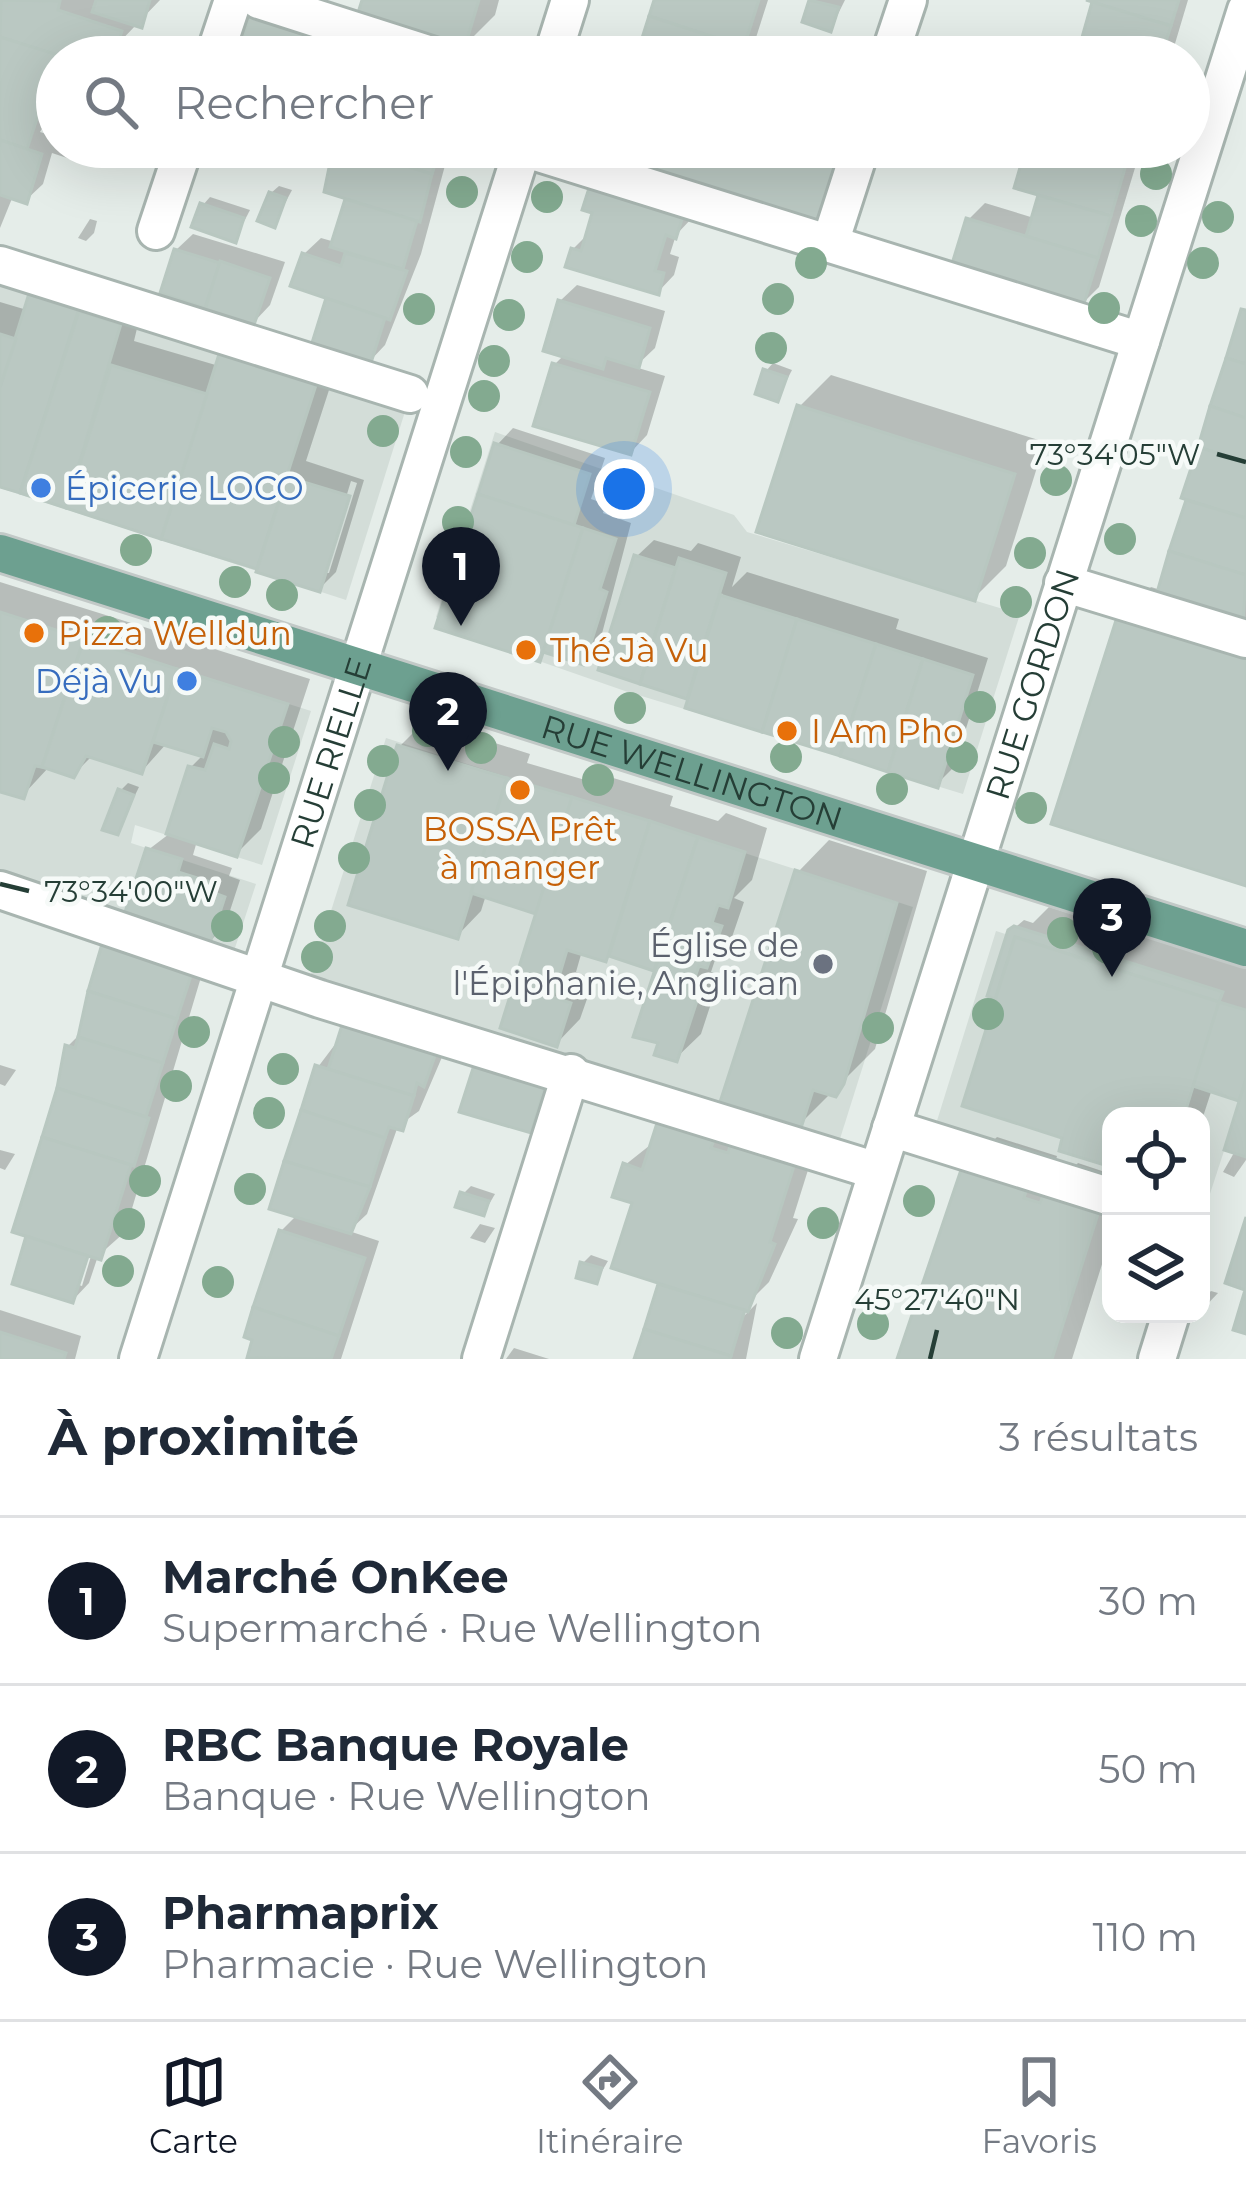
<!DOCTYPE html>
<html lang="fr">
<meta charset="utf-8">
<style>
body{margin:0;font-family:Montserrat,sans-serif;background:#f2f2f3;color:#1f2937}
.controls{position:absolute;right:36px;bottom:36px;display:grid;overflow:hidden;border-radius:24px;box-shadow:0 12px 48px #0002}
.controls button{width:108px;height:108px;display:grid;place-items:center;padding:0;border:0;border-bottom:3px solid #e0e1e3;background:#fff;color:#1f2937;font:60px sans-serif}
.you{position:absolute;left:624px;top:489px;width:42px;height:42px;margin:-30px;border:9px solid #fff;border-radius:50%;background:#1a73e8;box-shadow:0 0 0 18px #1a73e833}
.badge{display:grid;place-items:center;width:78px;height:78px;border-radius:50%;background:#111827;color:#fff;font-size:39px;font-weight:700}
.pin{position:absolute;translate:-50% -99px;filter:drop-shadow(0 3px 6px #0008)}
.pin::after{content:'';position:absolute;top:63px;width:42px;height:36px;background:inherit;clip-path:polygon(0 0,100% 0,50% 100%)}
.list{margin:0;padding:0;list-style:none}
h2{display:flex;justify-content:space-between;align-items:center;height:156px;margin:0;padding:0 48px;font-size:51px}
h2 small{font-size:39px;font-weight:400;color:#747a83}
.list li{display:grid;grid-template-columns:78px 1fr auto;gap:36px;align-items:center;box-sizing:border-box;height:168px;padding:0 48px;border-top:3px solid #e0e1e3}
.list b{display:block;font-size:45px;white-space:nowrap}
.list p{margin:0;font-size:39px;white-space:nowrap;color:#747a83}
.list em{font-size:39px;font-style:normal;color:#747a83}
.icon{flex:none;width:66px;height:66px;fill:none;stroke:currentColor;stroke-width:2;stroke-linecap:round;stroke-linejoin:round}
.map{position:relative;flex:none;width:1246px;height:1359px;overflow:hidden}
.search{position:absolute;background:#fff;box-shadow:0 12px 48px #0002;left:36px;right:36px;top:36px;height:132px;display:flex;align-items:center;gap:30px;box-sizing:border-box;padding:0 42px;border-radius:66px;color:#747a83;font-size:45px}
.sheet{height:660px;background:#fff}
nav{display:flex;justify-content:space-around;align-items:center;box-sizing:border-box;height:168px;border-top:3px solid #e0e1e3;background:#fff;font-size:33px;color:#747a83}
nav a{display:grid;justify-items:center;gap:6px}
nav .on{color:#111827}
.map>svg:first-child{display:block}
</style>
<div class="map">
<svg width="1246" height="1359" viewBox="0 0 1246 1359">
<rect width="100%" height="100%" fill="#e5ede9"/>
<!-- built -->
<g fill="#d3ddd8">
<polygon points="0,275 408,402 346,600 0,488"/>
<polygon points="495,432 734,515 747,532 1020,614 963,794 625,691 513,652 436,617"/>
<polygon points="0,613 311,711 262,865 135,825 131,843 256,884 233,954 0,880"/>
<polygon points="386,738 913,907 839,1142 309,980"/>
<polygon points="996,931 1246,1010 1246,1157 1224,1151 1205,1209 1201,1208 1201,1116 1111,1116 1111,1179 936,1124"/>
</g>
<!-- shadow -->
<g fill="#0003" fill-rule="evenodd">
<polygon points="5,0 160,0 114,48 105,45 93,57 57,57 57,103 40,132 57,137 57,147 79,147 70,159 52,153 43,184 26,200 13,196 0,228 0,4"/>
<polygon points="365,0 499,0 495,15 462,48 491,57 240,57 360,16"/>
<polygon points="658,0 768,0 754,44 759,46 756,57 634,57"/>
<polygon points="812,0 845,0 831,28 806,20"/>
<polygon points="1096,0 1188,0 1171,57 1090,57 1092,49 1082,46"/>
<path d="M343,147H377L373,159L393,165L398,152L381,147H450L421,254L385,345L369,362L341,353L306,461L364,480L336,572L319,589L0,485V302L27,310L144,299L134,341L219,366L313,349L329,296L304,254L321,238L335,242L349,197L335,155ZM351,481L357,483L329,573H323Z"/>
<polygon points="1029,147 1155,147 1138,158 1099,287 1082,304 968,220 985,203 1034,218 1042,193"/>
<polygon points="608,173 692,218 676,235 670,254 679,257 674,275 658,292 573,249 589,233 596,211 591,190"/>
<polygon points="279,186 292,190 274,224 271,193"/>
<polygon points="210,197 250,210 235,239 203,205"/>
<polygon points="90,219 97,221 94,233 86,241 78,238"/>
<polygon points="193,234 285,262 270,305 254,322 163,291 176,250"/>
<polygon points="577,285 665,311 655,348 635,367 665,376 647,435 631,452 554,365 565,354 560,301"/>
<polygon points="1246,309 1246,883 1119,619 1151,587 1161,590"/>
<polygon points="773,363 792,370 777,399 766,371"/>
<polygon points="831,375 1045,442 1006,566 974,598 800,406"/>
<polygon points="513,428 605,458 591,499 606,504 603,513 631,523 599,645 583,662 547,650 539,659 438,626 497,445"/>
<polygon points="654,540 691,551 698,543 741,557 732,587 747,572 899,619 896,629 988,658 954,767 937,784 688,706 723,594 717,593 686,695 637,556"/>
<polygon points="0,582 310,679 261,829 237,853 197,841 193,855 232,868 229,876 240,880 225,926 208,943 148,850 169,834 191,767 204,754 167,743 142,771 93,755 73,775 49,767 23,795 0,789"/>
<polygon points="425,721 530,754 527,763 592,782 600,774 673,796 670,806 718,821 726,813 767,828 752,880 734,898 744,902 731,940 717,954 711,972 720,976 701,1034 676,1058 658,969 610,954 605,958 582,951 576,972 594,979 580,1019 556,1044 543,903 486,895 481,911 457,936 400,746"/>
<polygon points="128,783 139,787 117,832 120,791"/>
<polygon points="829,840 927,871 875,1049 800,1124 798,872"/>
<polygon points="1049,907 1246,969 1246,1090 1238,1097 1212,1089 1201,1123 1201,1116 1111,1116 1111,1164 1066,1136 1002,988 994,996 1011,931 1024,920 1033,923"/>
<path d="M122,929L207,957L125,1232L98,1256L89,1283L73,1300L30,1234L44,1137L68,1046L82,1032L105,946ZM86,1253H92L82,1286L76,1284Z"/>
<polygon points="361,1010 451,1036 419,1111 398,1126 367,1214 349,1231 379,1241 341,1359 249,1359 281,1231 298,1214 318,1067"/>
<polygon points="478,1063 561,1066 547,1112 530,1129"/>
<polygon points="0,1065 16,1070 5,1086 0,1084"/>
<polygon points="1246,1090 1246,1160 1234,1177 1223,1172 1235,1151"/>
<polygon points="660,1121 818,1138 793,1218 798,1219 769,1282 732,1319 737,1323 757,1303 746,1359 637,1359 664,1282 625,1165 654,1142"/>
<polygon points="997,1137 1057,1156 1054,1166 1070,1171 1078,1163 1111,1174 1111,1236 1072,1359 901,1359 965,1169"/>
<polygon points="0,1150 15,1154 5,1170 0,1168"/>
<polygon points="471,1186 495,1194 484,1213 463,1194"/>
<polygon points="480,1224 495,1228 485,1243 470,1238"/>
<polygon points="591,1255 608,1261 596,1281 583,1263"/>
<polygon points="1211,1291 1218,1293 1201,1311 1203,1298"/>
<polygon points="0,1310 81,1336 75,1359 0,1359"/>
<polygon points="514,1348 549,1359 506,1359"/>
</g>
<!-- building -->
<g fill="#bac8c2" stroke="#b8c7c0" stroke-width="3">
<polygon points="1,0 60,1 58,10 122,31 115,52 95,46 92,57 63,57 0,37"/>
<polygon points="96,0 150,0 142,28 92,12"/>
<polygon points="362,0 479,0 464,50 357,16"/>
<polygon points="654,0 759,0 744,47 649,16"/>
<polygon points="809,0 839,7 831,32 802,22"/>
<polygon points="1086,0 1179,0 1171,26"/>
<polygon points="1092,2 1171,26 1161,57 1108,57 1079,48"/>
<polygon points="250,13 390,57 237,57"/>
<polygon points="649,16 744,47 740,57 636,57"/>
<polygon points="0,37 58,55 27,149 0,140"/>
<polygon points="0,140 42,154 27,204 0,195"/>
<polygon points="357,147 441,147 432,174 391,161 394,154 379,150 377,157 356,151"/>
<polygon points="605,147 841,147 817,225 602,155"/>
<polygon points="1026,147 1092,147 1128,158 1111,216 1014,188"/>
<polygon points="1092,147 1148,147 1144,163"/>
<polygon points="356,151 432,174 420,222 324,192 332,153 353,160"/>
<polygon points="589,188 683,216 676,239 666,235 655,271 664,273 659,295 565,267 571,248 581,251 592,213 582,210"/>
<polygon points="269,192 286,198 275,228 257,221"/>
<polygon points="1038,195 1111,216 1098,258 1026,236"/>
<polygon points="345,199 417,221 403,269 330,247"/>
<polygon points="200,203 244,218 236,243 191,227"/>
<polygon points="966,218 1098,258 1083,307 951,267"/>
<polygon points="174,249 220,263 205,308 160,293"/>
<polygon points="302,253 341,266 345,253 407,271 390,320 290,286"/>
<polygon points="220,261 270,278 254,325 205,310"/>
<polygon points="30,290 80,305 20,493 0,487 0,387"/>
<polygon points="326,298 385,318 370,366 311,346"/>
<polygon points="558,300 650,328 639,368 606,358 603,369 543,351"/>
<polygon points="1241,309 1246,310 1246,364 1226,358"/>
<polygon points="79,311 121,324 66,508 20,493"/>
<polygon points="0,334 16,339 0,387"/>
<polygon points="220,351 317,382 257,569 161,539"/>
<polygon points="1226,358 1246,364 1246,418 1210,406"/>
<polygon points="552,363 650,392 631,455 533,426"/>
<polygon points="111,365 207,394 161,539 66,508"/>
<polygon points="763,369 787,377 778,402 755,394"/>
<polygon points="797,405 1015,474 975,601 756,532"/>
<polygon points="1210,406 1246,418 1246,462 1198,447"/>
<polygon points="494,443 590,474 574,525 478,494"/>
<polygon points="1198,447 1246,462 1246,518 1181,498"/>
<polygon points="287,477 350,496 320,592 256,572"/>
<polygon points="478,494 583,528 540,662 435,628"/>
<polygon points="1186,500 1246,518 1246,575 1169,551"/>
<polygon points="583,528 616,539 600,589 607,592 584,665 543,652"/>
<polygon points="1169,551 1246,575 1243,624 1156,596"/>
<polygon points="634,555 676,568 640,684 598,670"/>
<polygon points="679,558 726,573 687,699 640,684"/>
<polygon points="720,595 797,619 762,732 685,708"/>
<polygon points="0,612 84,639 42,767 35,766 24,799 0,792"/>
<polygon points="1117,617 1246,656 1246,886 1051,824"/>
<polygon points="797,619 876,644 840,756 762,732"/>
<polygon points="84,639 177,669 142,774 86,756 74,778 42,767"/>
<polygon points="876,644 923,659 888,772 840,756"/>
<polygon points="923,659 973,675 938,788 888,772"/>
<polygon points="177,669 288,704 237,857 166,834 188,766 205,770 214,744 229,749 231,741 226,732 212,728 203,757 153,742"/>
<polygon points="397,745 507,778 458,939 348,905"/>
<polygon points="507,778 572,797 536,914 471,893"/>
<polygon points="118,789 134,795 118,835 102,830"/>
<polygon points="572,797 650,821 606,962 567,950 553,997 571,1003 557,1047 500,1028"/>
<polygon points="650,821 698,837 654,971 609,956"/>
<polygon points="698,837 745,852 728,908 718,905 712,923 722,926 707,968 699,966 688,997 697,1001 677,1062 654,1055 658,1043 633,1037"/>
<polygon points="146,848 182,859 178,872 217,884 214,893 225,897 209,946 123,918"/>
<polygon points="795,870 897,903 844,1084 836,1097 813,1090 801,1128 720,1102"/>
<polygon points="1014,926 1223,992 1219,1002 1015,937 995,999 987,996 1008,930"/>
<polygon points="1015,937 1219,1002 1184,1116 1111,1116 1111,1167 1059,1151 1062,1138 962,1106"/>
<polygon points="102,944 192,973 177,1019 88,991"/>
<polygon points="88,991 177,1019 163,1063 78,1037"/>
<polygon points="1219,1002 1246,1010 1246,1079 1239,1101 1193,1086"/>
<polygon points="342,1025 436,1053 424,1087 417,1083 414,1096 328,1069"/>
<polygon points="78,1037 163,1063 146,1117 57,1088 65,1045 75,1048"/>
<polygon points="475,1062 546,1083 531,1133 459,1112"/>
<polygon points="315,1065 414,1096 403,1131 389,1127 385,1138 301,1110"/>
<polygon points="1246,1079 1246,1157 1224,1150"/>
<polygon points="57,1088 149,1118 134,1166 42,1137"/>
<polygon points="301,1110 385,1138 370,1187 284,1161"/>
<polygon points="658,1120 715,1138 711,1148 728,1153 731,1142 795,1163 770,1242 775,1244 748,1312 611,1268 632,1203 612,1197 623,1163 642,1170"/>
<polygon points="42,1137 131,1165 101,1260 12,1232"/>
<polygon points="284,1161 370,1187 351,1234 269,1209"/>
<polygon points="962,1167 1027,1188 1024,1198 1040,1203 1044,1193 1099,1211 1052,1359 897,1359"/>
<polygon points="460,1192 489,1201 484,1216 455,1207"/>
<polygon points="1246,1217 1246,1334 1233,1330 1245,1290 1225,1283"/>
<polygon points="279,1230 365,1258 339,1336 253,1307"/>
<polygon points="26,1236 88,1256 73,1303 12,1284"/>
<polygon points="580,1262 602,1268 597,1284 576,1278"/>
<polygon points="658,1284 745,1310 731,1356 644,1329"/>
<polygon points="253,1307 339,1336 331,1359 247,1358 252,1340 244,1337"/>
<polygon points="644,1329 731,1356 730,1359 634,1359"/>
<polygon points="0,1332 66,1353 64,1359 0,1359"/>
</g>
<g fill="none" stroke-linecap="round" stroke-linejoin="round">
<!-- minor casing -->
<g stroke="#a8b5b0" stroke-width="42">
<g id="minor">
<polyline points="259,0 437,57"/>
<polyline points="214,57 233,0"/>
<polyline points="552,57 570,0"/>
<polyline points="889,57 908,0"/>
<polyline points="523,148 1141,341"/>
<polyline points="156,231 184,147"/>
<polyline points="830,243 861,147"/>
<polyline points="0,265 410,394"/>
<polyline points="1063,583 1246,639"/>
<polyline points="0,890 320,999 877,1171"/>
<polyline points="891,1128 1111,1197"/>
<path id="s1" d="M138,1359L523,147"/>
<polyline points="481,1359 571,1073"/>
<path id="s2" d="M818,1359L1246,10"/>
<polyline points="1157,1359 1171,1314"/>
</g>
</g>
<!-- major casing -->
<g stroke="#c2c9c7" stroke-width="42">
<g id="major">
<path id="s3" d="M0,553L1246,948"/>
</g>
</g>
<!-- minor -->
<use href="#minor" stroke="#fff" stroke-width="36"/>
<!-- major -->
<use href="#major" stroke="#6da090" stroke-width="36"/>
</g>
<!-- trees -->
<g fill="#83aa90">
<circle cx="1156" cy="174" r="16"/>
<circle cx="462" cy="192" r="16"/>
<circle cx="547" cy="197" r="16"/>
<circle cx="1218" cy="217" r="16"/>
<circle cx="1141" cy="221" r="16"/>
<circle cx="527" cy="257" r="16"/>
<circle cx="811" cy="263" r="16"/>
<circle cx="1203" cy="263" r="16"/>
<circle cx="778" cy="299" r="16"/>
<circle cx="1104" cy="308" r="16"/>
<circle cx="419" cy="309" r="16"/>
<circle cx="509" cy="315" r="16"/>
<circle cx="771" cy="348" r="16"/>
<circle cx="494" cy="361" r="16"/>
<circle cx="484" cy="396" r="16"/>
<circle cx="383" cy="431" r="16"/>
<circle cx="466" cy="452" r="16"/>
<circle cx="1056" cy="480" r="16"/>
<circle cx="458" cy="522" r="16"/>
<circle cx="1120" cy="539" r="16"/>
<circle cx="136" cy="550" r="16"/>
<circle cx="1030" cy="553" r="16"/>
<circle cx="235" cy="582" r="16"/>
<circle cx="282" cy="595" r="16"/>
<circle cx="1016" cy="602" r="16"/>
<circle cx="107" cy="632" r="16"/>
<circle cx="980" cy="707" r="16"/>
<circle cx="630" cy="708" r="16"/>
<circle cx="428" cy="731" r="16"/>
<circle cx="284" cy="742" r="16"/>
<circle cx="481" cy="748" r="16"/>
<circle cx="786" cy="757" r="16"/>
<circle cx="962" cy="757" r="16"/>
<circle cx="383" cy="761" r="16"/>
<circle cx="274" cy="778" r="16"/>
<circle cx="598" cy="780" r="16"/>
<circle cx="892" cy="789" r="16"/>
<circle cx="370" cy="805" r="16"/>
<circle cx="1031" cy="808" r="16"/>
<circle cx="354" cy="858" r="16"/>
<circle cx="227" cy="926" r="16"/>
<circle cx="330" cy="926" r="16"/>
<circle cx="1063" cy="933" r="16"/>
<circle cx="1108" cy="948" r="16"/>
<circle cx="317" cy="957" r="16"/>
<circle cx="988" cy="1014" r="16"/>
<circle cx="878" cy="1028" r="16"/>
<circle cx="194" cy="1032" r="16"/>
<circle cx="283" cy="1069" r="16"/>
<circle cx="176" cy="1086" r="16"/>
<circle cx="269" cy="1113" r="16"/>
<circle cx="145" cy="1181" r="16"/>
<circle cx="250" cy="1189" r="16"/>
<circle cx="919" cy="1201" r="16"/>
<circle cx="823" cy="1223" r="16"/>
<circle cx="129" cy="1224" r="16"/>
<circle cx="118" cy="1271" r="16"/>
<circle cx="218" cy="1282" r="16"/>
<circle cx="873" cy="1324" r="16"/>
<circle cx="787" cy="1333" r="16"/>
</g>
<!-- ticks -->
<path fill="none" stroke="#253e36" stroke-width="4.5" d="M1217,454L1246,462M0,884L29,891M930,1359L937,1330"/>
<!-- markers -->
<g fill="#3f7fe0" stroke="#f6faf8" stroke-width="4.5">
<circle cx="41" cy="488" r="12"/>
<circle cx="187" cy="681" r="12"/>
</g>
<g fill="#e8710a" stroke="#f6faf8" stroke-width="4.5">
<circle cx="34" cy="633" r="12"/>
<circle cx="526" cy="650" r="12"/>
<circle cx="787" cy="731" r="12"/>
<circle cx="520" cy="790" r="12"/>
</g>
<circle fill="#6b7280" stroke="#f6faf8" stroke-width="4.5" cx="823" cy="964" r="12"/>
<g text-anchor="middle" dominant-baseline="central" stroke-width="9" stroke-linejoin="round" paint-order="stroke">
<!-- shop labels -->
<g font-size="33" fill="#366cbe" stroke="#f6faf8" text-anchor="start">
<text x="65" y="488">Épicerie LOCO</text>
<text x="163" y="681" text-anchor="end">Déjà Vu</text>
</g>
<!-- food labels -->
<g font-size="33" fill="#c56008" stroke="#f6faf8" text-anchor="start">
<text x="58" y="633">Pizza Welldun</text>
<text x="550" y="650">Thé Jà Vu</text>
<text x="811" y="731">I Am Pho</text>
<text x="520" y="829" text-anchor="middle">BOSSA Prêt<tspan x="520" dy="38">à manger</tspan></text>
</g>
<!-- street labels -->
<g font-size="33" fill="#253e36" stroke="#f6faf8">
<text stroke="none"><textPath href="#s2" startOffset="708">RUE GORDON</textPath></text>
<text stroke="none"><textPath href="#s1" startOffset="636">RUE RIELLE</textPath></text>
<text stroke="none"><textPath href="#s3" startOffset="726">RUE WELLINGTON</textPath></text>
</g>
<!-- worship labels -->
<g font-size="33" fill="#5b616d" stroke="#f6faf8" text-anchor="end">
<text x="799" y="945">Église de<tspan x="799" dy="38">l'Épiphanie, Anglican</tspan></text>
</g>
</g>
<g font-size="30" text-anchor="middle" fill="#253e36" stroke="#f6faf8" stroke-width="9" stroke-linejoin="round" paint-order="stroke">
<text x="1115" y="465">73°34'05"W</text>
<text x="131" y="902">73°34'00"W</text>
<text x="937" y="1310">45°27'40"N</text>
</g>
</svg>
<div class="controls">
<button><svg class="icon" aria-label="locate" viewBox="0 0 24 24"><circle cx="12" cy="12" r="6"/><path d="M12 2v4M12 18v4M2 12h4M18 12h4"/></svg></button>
<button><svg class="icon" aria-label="layers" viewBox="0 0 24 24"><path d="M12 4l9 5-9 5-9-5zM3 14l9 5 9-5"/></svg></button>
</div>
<div class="you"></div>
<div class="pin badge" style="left:461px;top:626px">1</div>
<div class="pin badge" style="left:448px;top:771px">2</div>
<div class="pin badge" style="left:1112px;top:977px">3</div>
<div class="search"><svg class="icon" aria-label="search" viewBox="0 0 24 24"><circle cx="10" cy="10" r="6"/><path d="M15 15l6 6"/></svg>Rechercher</div>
</div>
<section class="sheet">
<h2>À proximité<small>3 résultats</small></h2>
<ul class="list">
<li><span class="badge">1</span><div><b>Marché OnKee</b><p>Supermarché · Rue Wellington</p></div><em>30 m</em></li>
<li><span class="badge">2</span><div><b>RBC Banque Royale</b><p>Banque · Rue Wellington</p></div><em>50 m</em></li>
<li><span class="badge">3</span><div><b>Pharmaprix</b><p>Pharmacie · Rue Wellington</p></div><em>110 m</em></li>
</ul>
</section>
<nav>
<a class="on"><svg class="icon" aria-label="map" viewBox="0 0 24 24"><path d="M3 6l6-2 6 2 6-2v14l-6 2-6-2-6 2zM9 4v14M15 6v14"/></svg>Carte</a>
<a><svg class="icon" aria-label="directions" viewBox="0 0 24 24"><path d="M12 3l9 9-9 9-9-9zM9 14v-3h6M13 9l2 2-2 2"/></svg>Itinéraire</a>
<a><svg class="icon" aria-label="saved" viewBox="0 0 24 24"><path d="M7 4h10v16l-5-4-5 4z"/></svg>Favoris</a>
</nav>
